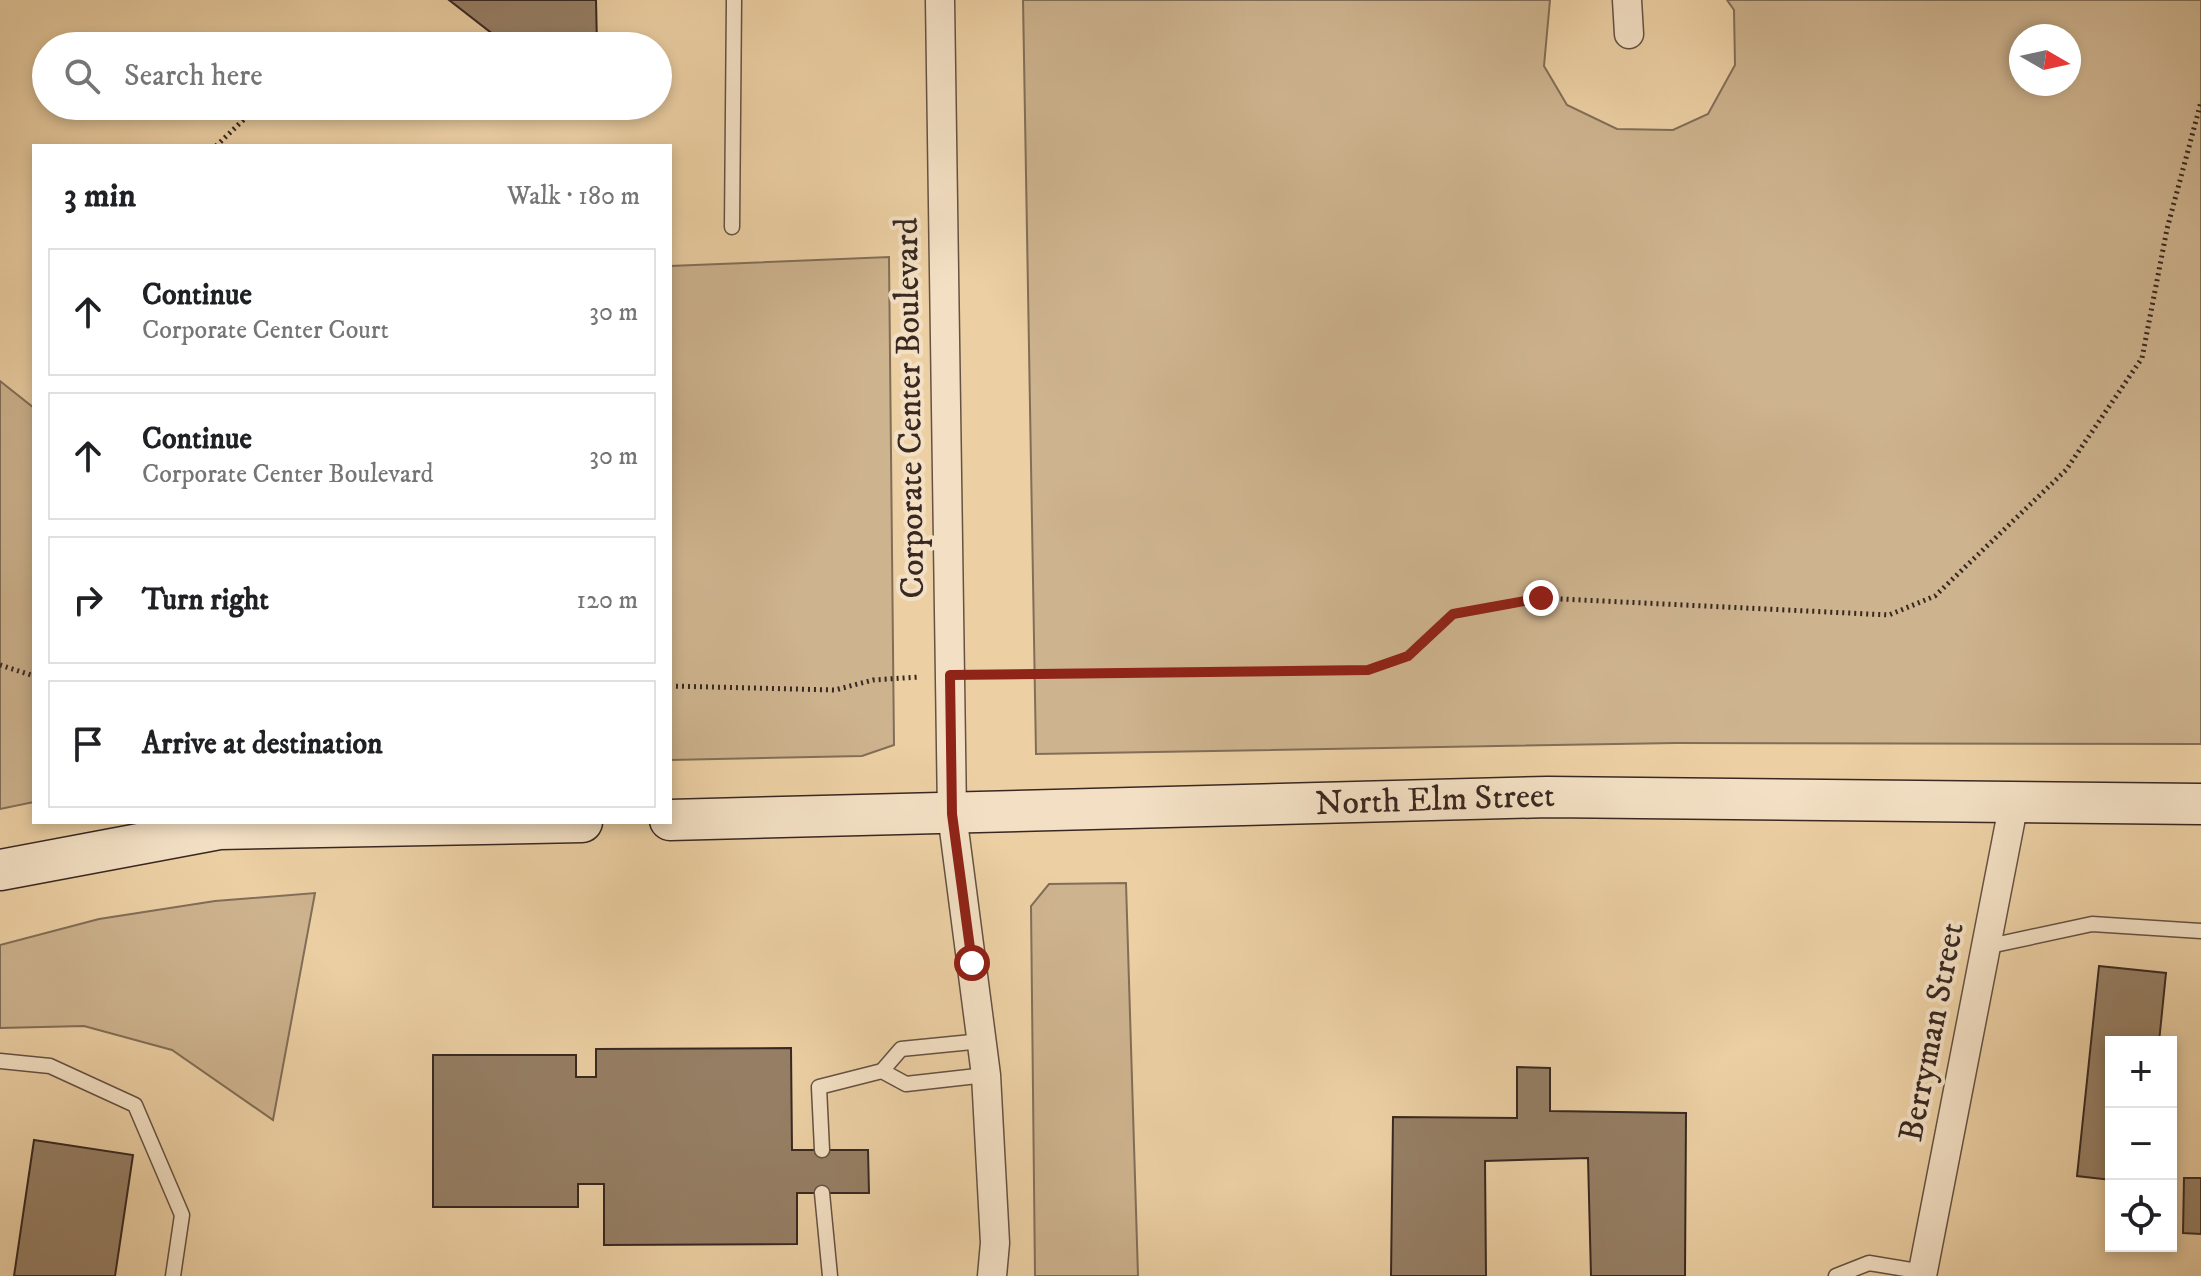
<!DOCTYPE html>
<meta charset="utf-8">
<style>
body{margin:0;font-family:"IM FELL DW Pica",serif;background:#f2f2f2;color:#202124}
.controls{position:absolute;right:24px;bottom:24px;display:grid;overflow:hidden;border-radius:0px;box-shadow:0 4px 12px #0003}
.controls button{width:72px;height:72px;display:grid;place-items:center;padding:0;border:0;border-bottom:2px solid #e0e0e0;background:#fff;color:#202124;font:40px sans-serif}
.compass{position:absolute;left:2009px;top:24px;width:72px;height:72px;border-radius:50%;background:#fff;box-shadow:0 4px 12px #0003;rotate:99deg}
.stop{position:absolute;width:24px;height:24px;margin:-18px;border:6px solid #8f2418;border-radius:50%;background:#fff}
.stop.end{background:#8f2418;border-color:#fff;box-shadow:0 2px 8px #0008}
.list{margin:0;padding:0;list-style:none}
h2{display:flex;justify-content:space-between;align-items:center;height:104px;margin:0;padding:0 32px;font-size:34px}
h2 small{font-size:26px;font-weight:400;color:#757577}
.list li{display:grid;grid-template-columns:52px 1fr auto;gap:24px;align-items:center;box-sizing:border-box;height:128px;margin:0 16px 16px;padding:0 16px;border:2px solid #e0e0e0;border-radius:0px}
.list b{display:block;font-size:30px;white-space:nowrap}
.list p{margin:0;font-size:26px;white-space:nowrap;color:#757577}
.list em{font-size:26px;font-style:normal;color:#757577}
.icon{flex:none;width:44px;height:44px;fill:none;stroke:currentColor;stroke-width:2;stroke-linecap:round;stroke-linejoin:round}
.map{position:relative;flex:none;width:2201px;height:1276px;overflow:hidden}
.search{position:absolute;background:#fff;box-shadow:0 4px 12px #0003;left:32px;top:32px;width:640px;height:88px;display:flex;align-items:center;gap:20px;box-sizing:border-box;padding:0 28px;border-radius:44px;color:#757577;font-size:30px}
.panel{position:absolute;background:#fff;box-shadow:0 4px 12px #0003;left:32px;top:144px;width:640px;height:680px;border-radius:0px}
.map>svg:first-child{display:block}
</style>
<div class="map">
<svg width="2201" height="1276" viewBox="0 0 2201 1276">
<rect width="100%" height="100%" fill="#ecd0a4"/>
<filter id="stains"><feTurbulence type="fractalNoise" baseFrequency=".0025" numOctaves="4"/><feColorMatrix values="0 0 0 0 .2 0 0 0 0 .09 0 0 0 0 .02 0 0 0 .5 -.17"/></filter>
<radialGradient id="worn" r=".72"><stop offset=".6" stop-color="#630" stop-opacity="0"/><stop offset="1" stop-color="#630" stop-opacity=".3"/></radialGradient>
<!-- green -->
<g fill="#cdb38e" stroke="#826e58" stroke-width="2" fill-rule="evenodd">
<path d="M1023,0H1550L1544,66L1567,105L1617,129L1673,130L1708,114L1735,65L1734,10L1727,0H2201V744L1676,743L1036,754ZM2069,36V84H2021V36Z"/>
<polygon points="889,257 894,745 862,756 670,760 670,266"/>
<polygon points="0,381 34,408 34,802 0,809"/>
<polygon points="1126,883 1138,1276 1035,1276 1031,906 1049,884"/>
<polygon points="315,893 273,1120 172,1050 84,1026 0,1028 0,945 99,919 215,901"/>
</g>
<!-- building -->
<g fill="#967f65" stroke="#382821" stroke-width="2">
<polygon points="449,0 596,0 597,46 519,46 498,38"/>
<polygon points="2099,966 2166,973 2159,1042 2111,1042 2111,1180 2077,1176"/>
<polygon points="791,1048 792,1150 868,1150 869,1193 797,1193 797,1244 604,1245 604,1184 578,1184 578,1207 433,1207 433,1055 576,1055 576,1077 596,1077 596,1049"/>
<polygon points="1517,1067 1550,1068 1550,1111 1686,1113 1685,1276 1591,1276 1588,1158 1485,1161 1486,1276 1391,1276 1393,1117 1517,1118"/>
<polygon points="34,1140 133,1155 115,1276 14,1276"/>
<polygon points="2184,1178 2201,1178 2201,1234 2183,1233"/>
</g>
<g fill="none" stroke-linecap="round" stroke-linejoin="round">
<!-- service casing -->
<g stroke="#655242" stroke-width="17">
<g id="service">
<polyline points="732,227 734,0"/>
<polyline points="1985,947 2092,924 2201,931"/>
<polyline points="982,1041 901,1049 882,1071 906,1084 986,1075"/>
<polyline points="0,1061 50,1066 135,1105 182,1215 173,1276"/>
<polyline points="822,1150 819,1087 882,1071"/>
<polyline points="822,1193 830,1276"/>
<polyline points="1836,1276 1869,1263 1923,1272"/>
</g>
</g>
<!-- minor casing -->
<g stroke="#655242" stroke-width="31">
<g id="minor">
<polyline points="940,0 952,814 986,1075 995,1243 992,1276"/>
<polyline points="1627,0 1629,34"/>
<polyline points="1922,1276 2014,802"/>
</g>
</g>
<!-- secondary casing -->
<g stroke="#382821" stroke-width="43">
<g id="secondary">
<polyline points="670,820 1548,797 2201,804"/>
<polyline points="0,870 219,829 582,822"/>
</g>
</g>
<!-- path -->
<g stroke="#382821" stroke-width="5" stroke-dasharray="2 4" stroke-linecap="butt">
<polyline points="216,146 258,106"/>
<polyline points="0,665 34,676"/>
<polyline points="981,675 1368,670 1408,656 1453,614 1541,598 1889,615 1935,596 2066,470 2142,358 2167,229 2201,102"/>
<polyline points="670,686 835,690 873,680 919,677"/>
</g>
<!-- service -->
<use href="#service" stroke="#f3e0c4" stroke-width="14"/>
<!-- minor -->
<use href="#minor" stroke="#f3e0c4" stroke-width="28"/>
<!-- secondary -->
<use href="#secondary" stroke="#f3e0c4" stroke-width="40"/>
</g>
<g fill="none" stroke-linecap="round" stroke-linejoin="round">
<!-- route -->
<polyline stroke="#8f2418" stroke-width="10" points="972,963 952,814 950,675 1368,670 1408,656 1453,614 1541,598"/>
</g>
<g text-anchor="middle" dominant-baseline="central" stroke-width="8" stroke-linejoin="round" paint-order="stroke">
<!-- street labels -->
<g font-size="34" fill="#382821" stroke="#f3e0c4">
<text transform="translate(910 408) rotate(-91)">Corporate Center Boulevard</text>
<text transform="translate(1435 800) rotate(-2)">North Elm Street</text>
<text transform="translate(1932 1032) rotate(-79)">Berryman Street</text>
</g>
</g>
<rect width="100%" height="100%" filter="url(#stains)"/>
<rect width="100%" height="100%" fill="url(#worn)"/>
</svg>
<div class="controls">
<button>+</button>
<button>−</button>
<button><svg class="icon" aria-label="locate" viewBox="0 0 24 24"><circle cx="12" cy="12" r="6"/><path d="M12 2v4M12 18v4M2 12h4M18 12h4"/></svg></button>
</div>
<svg class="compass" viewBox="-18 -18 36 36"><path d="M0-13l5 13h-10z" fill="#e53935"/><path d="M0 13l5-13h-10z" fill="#757577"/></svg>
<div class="stop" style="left:972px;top:963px"></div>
<div class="stop end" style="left:1541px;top:598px"></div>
<div class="search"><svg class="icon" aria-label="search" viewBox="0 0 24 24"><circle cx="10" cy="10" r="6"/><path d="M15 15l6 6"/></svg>Search here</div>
<section class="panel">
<h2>3 min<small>Walk · 180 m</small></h2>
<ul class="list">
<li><svg class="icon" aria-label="ahead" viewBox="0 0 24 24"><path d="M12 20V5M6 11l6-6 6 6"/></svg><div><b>Continue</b><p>Corporate Center Court</p></div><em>30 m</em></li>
<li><svg class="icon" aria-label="ahead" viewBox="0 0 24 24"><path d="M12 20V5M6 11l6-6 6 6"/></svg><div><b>Continue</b><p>Corporate Center Boulevard</p></div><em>30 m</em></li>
<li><svg class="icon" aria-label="right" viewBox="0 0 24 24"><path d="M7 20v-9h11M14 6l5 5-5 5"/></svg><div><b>Turn right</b></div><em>120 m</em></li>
<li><svg class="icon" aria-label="arrive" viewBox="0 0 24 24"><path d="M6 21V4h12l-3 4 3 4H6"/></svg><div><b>Arrive at destination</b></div></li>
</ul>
</section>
</div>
